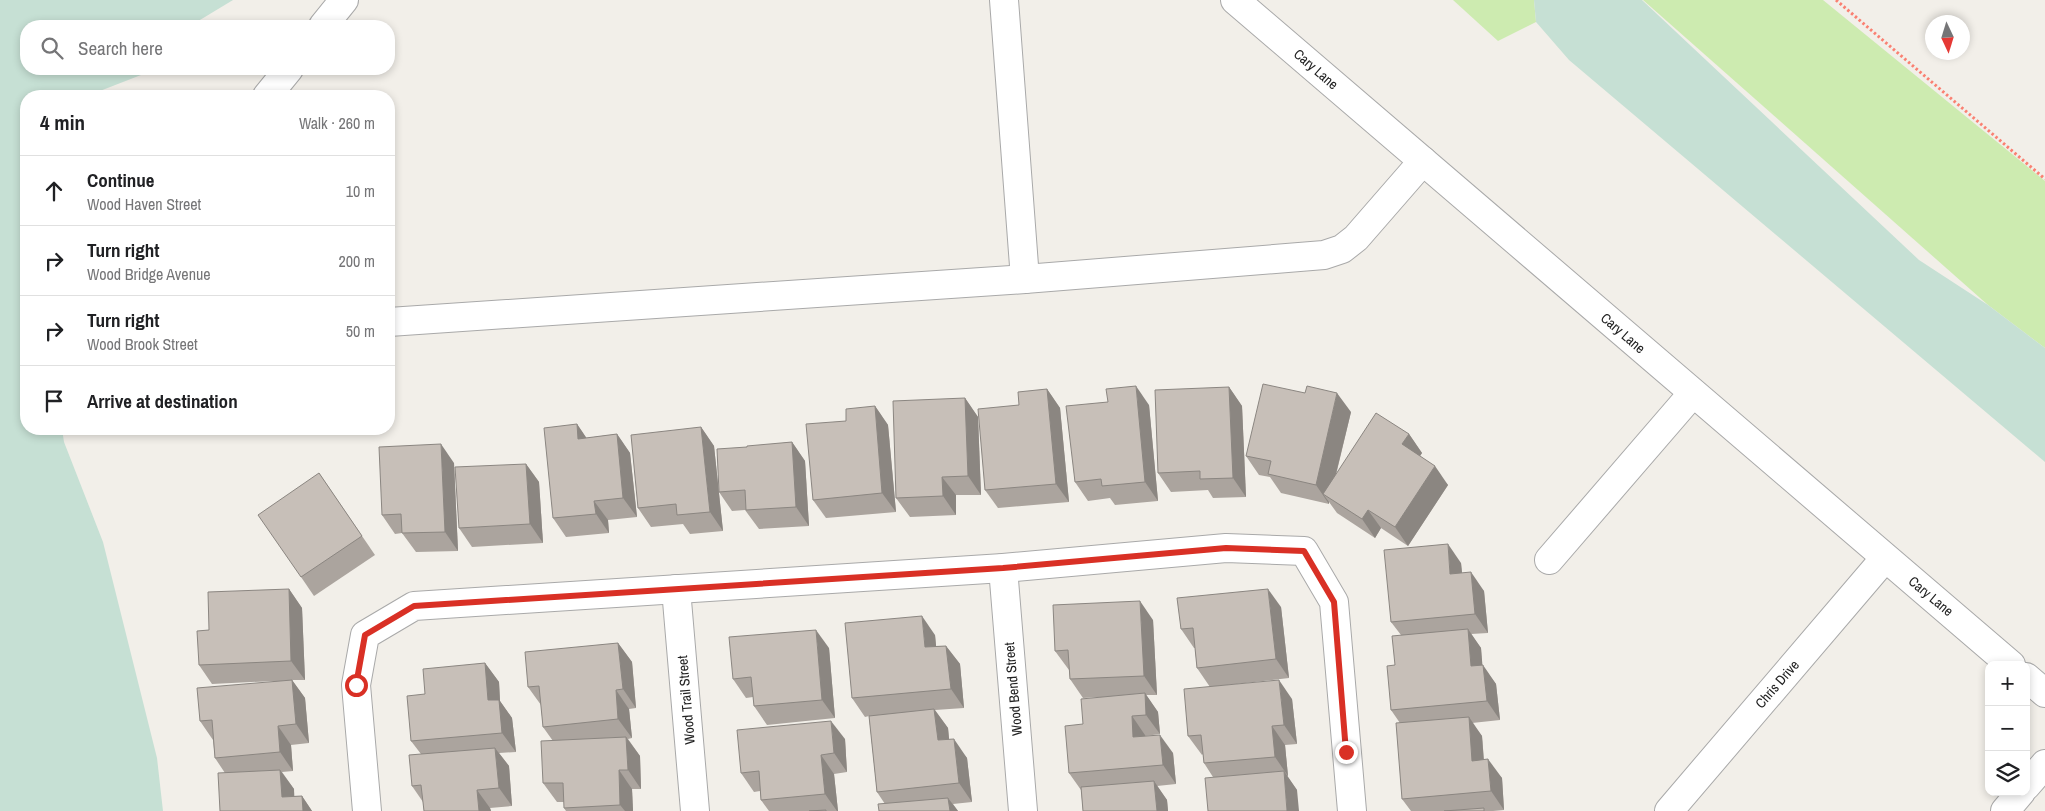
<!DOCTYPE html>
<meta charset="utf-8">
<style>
body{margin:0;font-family:"Archivo Narrow",sans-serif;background:#f6f6f6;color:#202124}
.controls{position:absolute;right:15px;bottom:15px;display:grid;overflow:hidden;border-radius:10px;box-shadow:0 2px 8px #0003}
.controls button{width:45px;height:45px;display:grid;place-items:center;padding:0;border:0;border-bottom:1px solid #e0e0e0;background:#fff;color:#202124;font:25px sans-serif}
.compass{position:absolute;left:1925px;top:15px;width:45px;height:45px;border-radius:50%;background:#fff;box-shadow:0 2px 8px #0003;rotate:176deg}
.stop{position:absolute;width:15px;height:15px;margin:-11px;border:4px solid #d93025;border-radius:50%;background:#fff}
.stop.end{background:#d93025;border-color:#fff;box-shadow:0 1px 5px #0008}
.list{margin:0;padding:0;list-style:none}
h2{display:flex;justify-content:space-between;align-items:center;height:65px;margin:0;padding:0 20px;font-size:21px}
h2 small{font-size:16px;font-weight:400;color:#757577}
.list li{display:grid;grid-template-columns:32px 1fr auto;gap:15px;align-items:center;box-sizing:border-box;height:70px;padding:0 20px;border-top:1px solid #e0e0e0}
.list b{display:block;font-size:19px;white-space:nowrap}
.list p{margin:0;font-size:16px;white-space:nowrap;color:#757577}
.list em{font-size:16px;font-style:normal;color:#757577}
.icon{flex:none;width:28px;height:28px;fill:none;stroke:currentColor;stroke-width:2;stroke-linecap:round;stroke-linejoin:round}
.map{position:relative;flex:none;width:2045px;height:811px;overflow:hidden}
.search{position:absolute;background:#fff;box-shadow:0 2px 8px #0003;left:20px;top:20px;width:375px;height:55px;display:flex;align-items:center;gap:12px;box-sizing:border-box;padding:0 18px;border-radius:20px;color:#757577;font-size:19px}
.panel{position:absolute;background:#fff;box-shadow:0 2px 8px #0003;left:20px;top:90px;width:375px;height:345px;border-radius:20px}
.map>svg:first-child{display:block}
</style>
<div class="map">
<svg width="2045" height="811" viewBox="0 0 2045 811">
<rect width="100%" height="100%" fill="#f2efe9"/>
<!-- grass -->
<g fill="#cdebb0">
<polygon points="1453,0 1534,0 1536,22 1498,41"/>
<polygon points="1643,0 1823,0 2045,181 2045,348 1988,305"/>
</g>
<!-- wetland -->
<g fill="#c6e0d4">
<polygon points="0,0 233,0 190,26 26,26 26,69 145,69 141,75 87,96 26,96 26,429 62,429 64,442 103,542 157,758 163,811 0,811"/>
<polygon points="1534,0 1642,0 1919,260 1988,305 2045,348 2045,462 1569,60 1536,22"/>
</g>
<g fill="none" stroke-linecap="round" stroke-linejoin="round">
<!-- minor casing -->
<g stroke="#a9a9a9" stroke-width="30">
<g id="minor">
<polyline points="1004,0 1025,279"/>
<polyline points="1235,0 2011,665"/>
<polyline points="323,26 344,0"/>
<polyline points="267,96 289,69"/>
<polyline points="389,322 1025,279 1324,255 1342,249 1356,238 1423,161"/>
<polyline points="1549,560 1693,393"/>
<polyline points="1003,568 1023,811"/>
<polyline points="676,589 695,811"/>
<polyline points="2026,677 2045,693"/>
<polyline points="2026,786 2045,764"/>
<polyline points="367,811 356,685 365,635 414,606 1003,568 1226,548 1304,551 1334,602 1352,811"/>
<polyline points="1669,811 1885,558"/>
<polyline points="2005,811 2021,792"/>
</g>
</g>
<!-- path -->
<polyline stroke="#fa8072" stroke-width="3" stroke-dasharray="2.5 2.5" stroke-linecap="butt" points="1836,0 2045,179"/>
<!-- minor -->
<use href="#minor" stroke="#fff" stroke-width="28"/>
</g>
<!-- wall -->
<g fill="#aba49e">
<polygon points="1229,387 1242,406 1246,497 1213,498 1208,490 1171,492 1158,473"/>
<polygon points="1047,389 1060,408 1069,502 998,508 985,490 1019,405"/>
<polygon points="965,398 978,417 981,495 956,495 956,515 910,517 896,498"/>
<polygon points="1108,402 1149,405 1158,501 1115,505 1110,498 1088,501 1075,482"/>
<polygon points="875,406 888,425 896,512 826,518 813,500 846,421"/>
<polygon points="1351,412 1336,475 1409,434 1422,453 1420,456 1448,485 1408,546 1381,528 1375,538 1337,513 1329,502 1329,504 1281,493 1270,477 1259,475 1246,456"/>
<polygon points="577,424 586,438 617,434 630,453 637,517 608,520 609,533 566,537 553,518"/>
<polygon points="701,427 714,446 723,531 690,534 683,524 651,527 638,508"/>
<polygon points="792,442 805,461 809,526 759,529 745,510 732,511 719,492 747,447"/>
<polygon points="454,463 458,551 416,552 402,533 395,534 382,515"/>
<polygon points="526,464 539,482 543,543 472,547 459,528"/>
<polygon points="319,473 375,555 314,596 301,577"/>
<polygon points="1461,563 1462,573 1484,591 1488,633 1471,634 1481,648 1482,665 1496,684 1500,720 1472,723 1482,736 1484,760 1502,778 1504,810 1493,811 1411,811 1402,799 1400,723 1391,710 1395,665 1401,635 1391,622"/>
<polygon points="289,589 302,608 305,680 292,680 305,698 309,743 291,745 293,771 282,772 294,789 294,796 302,796 312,811 220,811 225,773 215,758 213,740 200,721 274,681 212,684 199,665"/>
<polygon points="1281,607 1289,678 1210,687 1197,668 1195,648 1194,648 1181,629"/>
<polygon points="1153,620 1157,695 1146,695 1158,712 1160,734 1145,736 1173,753 1176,784 1157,786 1167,800 1168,811 1083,811 1081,790 1069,773 1083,724 1100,697 1083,698 1070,679 1069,670 1055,651"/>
<polygon points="935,635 936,646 946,646 960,664 964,708 935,710 948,728 949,739 967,758 972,802 953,804 958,811 885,804 877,792 869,716 865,717 852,698"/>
<polygon points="618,643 632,662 636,708 629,709 632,738 628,739 640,756 641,789 632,789 633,811 566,811 564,808 564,802 557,802 543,783 553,741 543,727 541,705 528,687"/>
<polygon points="829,648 835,718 767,725 754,706 753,697 746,698 733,679"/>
<polygon points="485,663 499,682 500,701 512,718 516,752 499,753 509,766 512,806 490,808 491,811 424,811 423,802 412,786 421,754 411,741 425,694"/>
<polygon points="1292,699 1297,744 1285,745 1288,776 1287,776 1297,790 1213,777 1204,763 1203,754 1202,755 1188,736"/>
<polygon points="845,739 847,772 834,774 838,811 769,811 761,800 760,791 754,792 741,773"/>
</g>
<!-- shaded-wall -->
<g fill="#8b8681">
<polygon points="1136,386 1149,405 1158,501 1145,482"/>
<polygon points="1229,387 1242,406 1246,497 1233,478"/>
<polygon points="1047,389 1060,408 1069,502 1056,484"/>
<polygon points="1337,393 1351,412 1330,498 1323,494 1329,502 1329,504 1316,485"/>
<polygon points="965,398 978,417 981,495 968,476"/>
<polygon points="875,406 888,425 896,512 882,493"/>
<polygon points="577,424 590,443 578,439"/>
<polygon points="701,427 714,446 723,531 710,512"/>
<polygon points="617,434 630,453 637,517 623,498"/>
<polygon points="1409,434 1422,453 1415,463 1402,444"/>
<polygon points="792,442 805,461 809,526 796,507"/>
<polygon points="441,444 454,463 458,551 445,532"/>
<polygon points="526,464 539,482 543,543 530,524"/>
<polygon points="1435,466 1448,485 1408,546 1395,527"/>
<polygon points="942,477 956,495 956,515 943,496"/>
<polygon points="594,501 608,520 609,533 596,514"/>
<polygon points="1368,510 1381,528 1375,538 1362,519"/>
<polygon points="1448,544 1461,563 1464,593 1450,574"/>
<polygon points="1471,572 1484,591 1488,633 1475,614"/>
<polygon points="289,589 302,608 305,680 291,661"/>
<polygon points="1268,589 1281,607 1289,678 1276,659"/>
<polygon points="1140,601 1153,620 1157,695 1144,676"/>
<polygon points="922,616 935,635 938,666 925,647"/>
<polygon points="1468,629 1481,648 1484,684 1471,666"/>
<polygon points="816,630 829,648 835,718 822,700"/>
<polygon points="618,643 632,662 636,708 623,689"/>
<polygon points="946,646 960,664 964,708 951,689"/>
<polygon points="485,663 499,682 500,701 512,718 516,752 502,733 488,700"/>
<polygon points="1483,665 1496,684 1500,720 1487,701"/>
<polygon points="292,680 305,698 309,743 296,724"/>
<polygon points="1279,680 1292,699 1297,744 1284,725"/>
<polygon points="616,690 629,709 632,738 618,719"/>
<polygon points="1145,693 1158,712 1160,734 1146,715"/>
<polygon points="934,709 948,728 951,759 938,740"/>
<polygon points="1132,716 1145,735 1147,756 1133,737"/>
<polygon points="1469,717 1482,736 1485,779 1472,761"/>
<polygon points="831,721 845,739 847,772 834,753"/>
<polygon points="278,726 291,745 293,771 280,752"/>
<polygon points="1272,726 1285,745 1288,776 1275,757"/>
<polygon points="1160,735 1173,753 1176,784 1163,765"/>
<polygon points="626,737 640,756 641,789 628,770"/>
<polygon points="954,739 967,758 972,802 959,783"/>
<polygon points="495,748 509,766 512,806 499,788"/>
<polygon points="821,755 834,774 838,811 837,811 825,794"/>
<polygon points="1488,759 1502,778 1504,810 1491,791"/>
<polygon points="280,770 294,789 295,811 282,797"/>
<polygon points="619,770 632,789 633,811 625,811 620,805"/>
<polygon points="1284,771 1297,790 1299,811 1287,811"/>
<polygon points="1154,781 1167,800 1168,811 1157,811"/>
<polygon points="477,790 490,808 491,811 479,811"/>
<polygon points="302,796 312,811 303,811"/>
<polygon points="948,798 958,811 950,811"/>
</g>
<!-- building -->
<g fill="#c7bfb8" stroke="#8b8681">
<polygon points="1263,384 1305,393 1307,386 1337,393 1316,485 1268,474 1271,461 1246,456"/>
<polygon points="1136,386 1145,482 1102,486 1101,479 1075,482 1066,406 1108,402 1106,389"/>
<polygon points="1229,387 1233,478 1200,479 1200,471 1158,473 1155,390"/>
<polygon points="1047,389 1056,484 985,490 978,409 1019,405 1018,392"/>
<polygon points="965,398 968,476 942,477 943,496 896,498 893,401"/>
<polygon points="875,406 882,493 813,500 806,424 846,421 846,409"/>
<polygon points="1376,413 1409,434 1402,444 1435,466 1395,527 1368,510 1362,519 1323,494"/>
<polygon points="577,424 578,439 617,434 623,498 594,501 596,514 553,518 544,428"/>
<polygon points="701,427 710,512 677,515 676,504 638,508 631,435"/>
<polygon points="792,442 796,507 746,510 745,490 719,492 717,449 747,447 747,446"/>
<polygon points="441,444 445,532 402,533 401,514 382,515 379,447"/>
<polygon points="526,464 530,524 459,528 455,467"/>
<polygon points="319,473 362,536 301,577 258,515"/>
<polygon points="1448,544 1450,574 1471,572 1475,614 1391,622 1384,550"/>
<polygon points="289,589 291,661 199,665 197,631 209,630 208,592"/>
<polygon points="1268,589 1276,659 1197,668 1193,628 1181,629 1177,598"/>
<polygon points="1140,601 1144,676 1070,679 1068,650 1055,651 1053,605"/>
<polygon points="922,616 925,647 946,646 951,689 852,698 845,623"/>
<polygon points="1468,629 1471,666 1483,665 1487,701 1391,710 1387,666 1395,665 1392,636"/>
<polygon points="816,630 822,700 754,706 751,677 733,679 729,637"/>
<polygon points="618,643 623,689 616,690 618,719 543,727 539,686 528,687 525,652"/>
<polygon points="485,663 488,700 499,700 502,733 411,741 407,696 425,694 423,669"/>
<polygon points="292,680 296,724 278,726 280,752 215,758 212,720 200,721 197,688"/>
<polygon points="1279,680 1284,725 1272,726 1275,757 1204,763 1201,735 1188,736 1184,689"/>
<polygon points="1145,693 1146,715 1132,716 1133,737 1160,735 1163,765 1069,773 1065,726 1083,724 1081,699"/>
<polygon points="934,709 938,740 954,739 959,783 877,792 869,716"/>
<polygon points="1469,717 1472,761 1488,759 1491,791 1402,799 1396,723"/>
<polygon points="831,721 834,753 821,755 825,794 761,800 759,771 741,773 737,730"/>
<polygon points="626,737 628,770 619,770 620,805 564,808 563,783 543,783 541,741"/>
<polygon points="495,748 499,788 477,790 479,811 424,811 421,785 412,786 409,755"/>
<polygon points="280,770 282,797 302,796 303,811 220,811 218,773"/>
<polygon points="1284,771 1287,811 1208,811 1205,778"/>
<polygon points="1154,781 1157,811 1083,811 1081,787"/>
<polygon points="948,798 950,811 879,811 878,804"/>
<polygon points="1484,808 1484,811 1444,811"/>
<polygon points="826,810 826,811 809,811"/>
</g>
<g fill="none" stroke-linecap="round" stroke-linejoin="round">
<!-- route -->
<polyline stroke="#d93025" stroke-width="6" points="356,685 365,635 414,606 1003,568 1226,548 1304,551 1334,602 1346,752"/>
</g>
<g text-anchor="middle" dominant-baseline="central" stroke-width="4.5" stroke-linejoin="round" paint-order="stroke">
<!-- street labels -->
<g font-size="14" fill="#222" stroke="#fff">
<text transform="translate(1316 69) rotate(41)">Cary Lane</text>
<text transform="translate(1623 333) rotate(41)">Cary Lane</text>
<text transform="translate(1931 596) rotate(40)">Cary Lane</text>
<text transform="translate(1777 684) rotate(-49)">Chris Drive</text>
<text transform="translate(1013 689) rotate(-95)">Wood Bend Street</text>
<text transform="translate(686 700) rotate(-95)">Wood Trail Street</text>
</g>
</g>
</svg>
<div class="controls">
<button>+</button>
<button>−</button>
<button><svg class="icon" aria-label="layers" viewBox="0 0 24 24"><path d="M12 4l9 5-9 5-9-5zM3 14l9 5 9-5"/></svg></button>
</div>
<svg class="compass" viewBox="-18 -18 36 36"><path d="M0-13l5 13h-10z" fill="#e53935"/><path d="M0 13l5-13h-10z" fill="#757577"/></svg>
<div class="stop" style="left:356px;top:685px"></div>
<div class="stop end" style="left:1346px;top:752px"></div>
<div class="search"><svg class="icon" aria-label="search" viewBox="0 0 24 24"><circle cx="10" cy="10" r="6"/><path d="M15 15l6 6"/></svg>Search here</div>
<section class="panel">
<h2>4 min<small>Walk · 260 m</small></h2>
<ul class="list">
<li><svg class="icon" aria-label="ahead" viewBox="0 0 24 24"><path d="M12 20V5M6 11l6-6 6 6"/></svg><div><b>Continue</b><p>Wood Haven Street</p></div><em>10 m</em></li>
<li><svg class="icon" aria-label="right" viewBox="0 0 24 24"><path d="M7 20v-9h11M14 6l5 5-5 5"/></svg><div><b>Turn right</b><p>Wood Bridge Avenue</p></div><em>200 m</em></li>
<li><svg class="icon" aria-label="right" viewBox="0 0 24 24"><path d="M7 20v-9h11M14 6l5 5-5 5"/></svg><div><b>Turn right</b><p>Wood Brook Street</p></div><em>50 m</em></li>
<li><svg class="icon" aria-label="arrive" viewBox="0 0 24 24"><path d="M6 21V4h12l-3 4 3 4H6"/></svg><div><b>Arrive at destination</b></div></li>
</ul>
</section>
</div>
